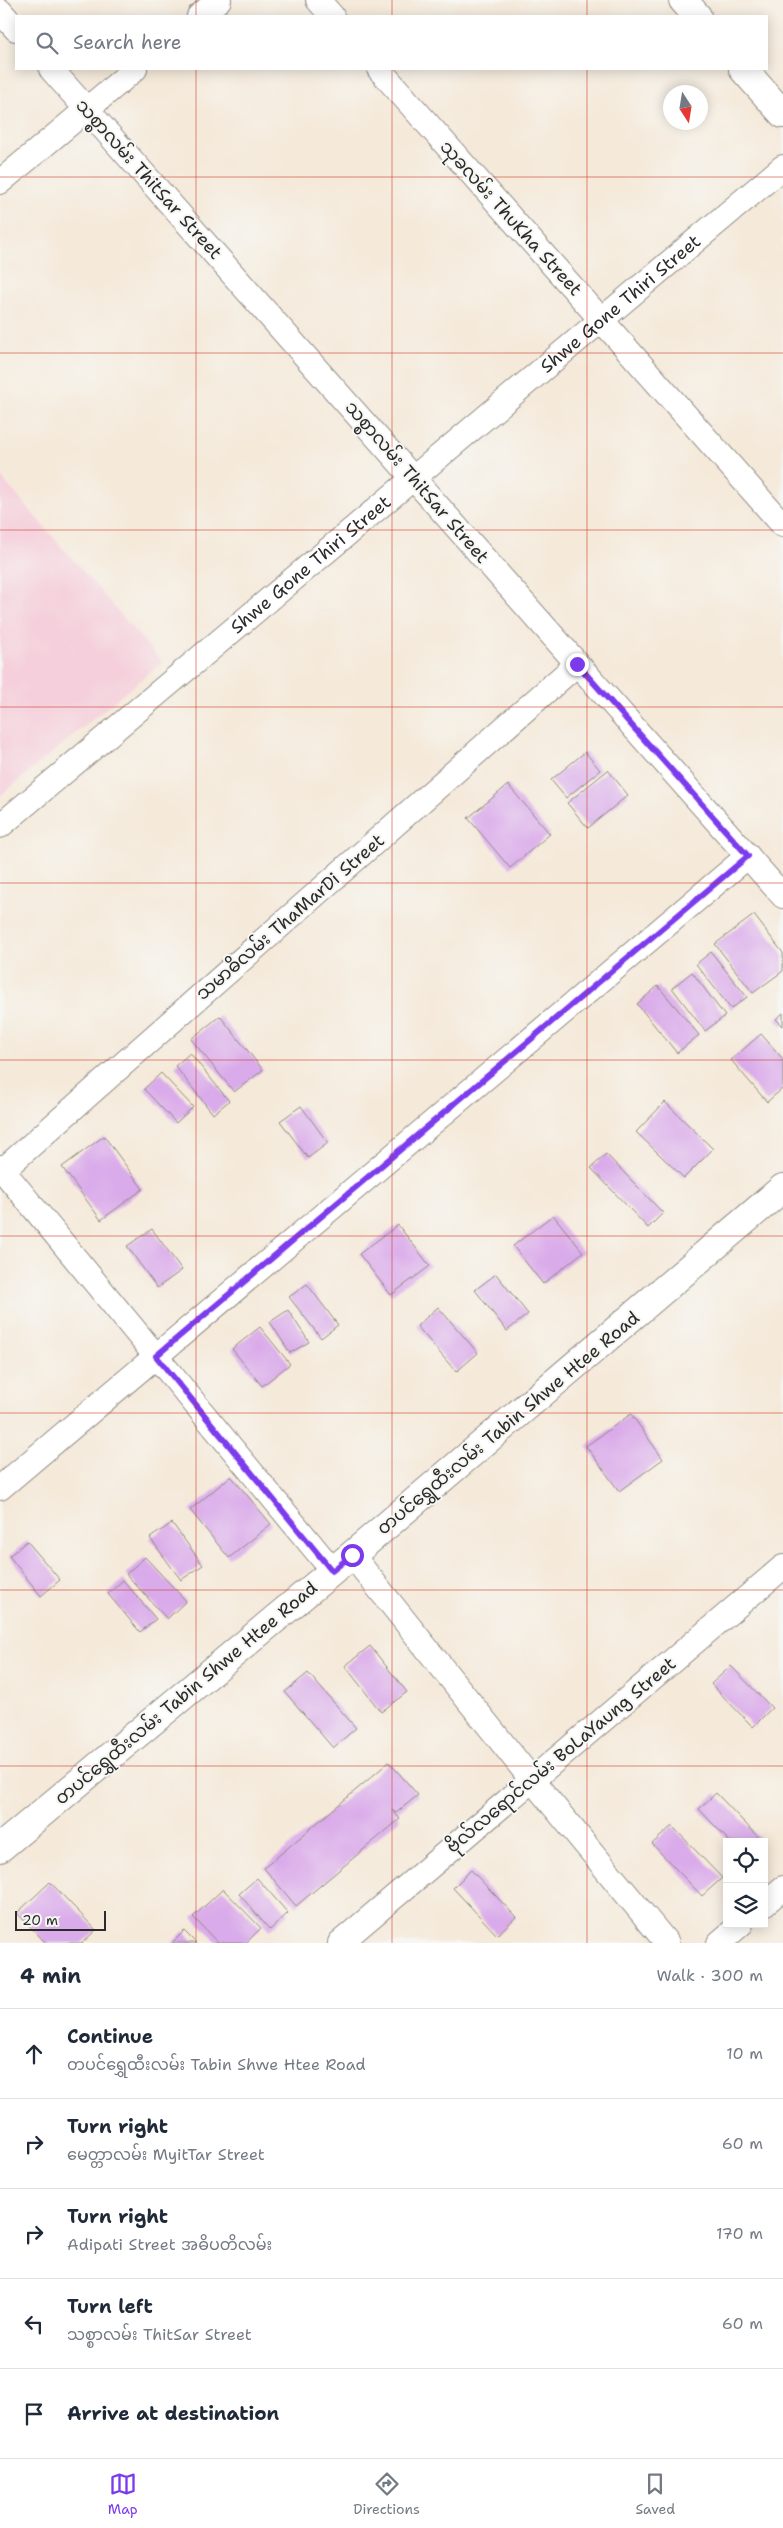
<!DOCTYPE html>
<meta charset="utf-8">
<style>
body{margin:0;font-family:"Shantell Sans","Noto Sans Myanmar",sans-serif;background:#f2f2f3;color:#1f2937}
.controls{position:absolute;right:15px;bottom:15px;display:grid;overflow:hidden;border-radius:0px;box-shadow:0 2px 12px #0003}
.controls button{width:45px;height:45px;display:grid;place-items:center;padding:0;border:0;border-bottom:1px solid #e0e1e3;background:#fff;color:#1f2937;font:25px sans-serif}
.compass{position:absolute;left:663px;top:85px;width:45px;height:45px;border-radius:50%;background:#fff;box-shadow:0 2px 12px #0003;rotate:168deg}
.scale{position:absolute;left:15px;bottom:12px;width:91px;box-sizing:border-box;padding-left:5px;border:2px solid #2b2b2b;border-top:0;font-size:14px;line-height:18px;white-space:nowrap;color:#2b2b2b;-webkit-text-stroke:4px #f6f6f2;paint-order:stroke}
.stop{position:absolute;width:15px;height:15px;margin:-11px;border:4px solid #7c3aed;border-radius:50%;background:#fff}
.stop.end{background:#7c3aed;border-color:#fff;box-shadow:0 1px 5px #0008}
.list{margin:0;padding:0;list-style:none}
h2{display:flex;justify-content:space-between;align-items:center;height:65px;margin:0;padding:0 20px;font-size:21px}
h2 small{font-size:16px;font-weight:400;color:#747a83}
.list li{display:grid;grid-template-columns:32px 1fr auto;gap:15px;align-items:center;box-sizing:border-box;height:90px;padding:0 20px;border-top:1px solid #e0e1e3}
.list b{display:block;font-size:19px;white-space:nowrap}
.list p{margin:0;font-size:16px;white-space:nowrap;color:#747a83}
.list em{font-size:16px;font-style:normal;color:#747a83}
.icon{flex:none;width:28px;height:28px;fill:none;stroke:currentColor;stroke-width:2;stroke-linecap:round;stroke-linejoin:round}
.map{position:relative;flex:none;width:783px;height:1943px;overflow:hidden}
.search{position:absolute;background:#fff;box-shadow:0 2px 12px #0003;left:15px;right:15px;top:15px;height:55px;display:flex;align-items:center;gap:12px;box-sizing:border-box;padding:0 18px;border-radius:0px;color:#747a83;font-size:19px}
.sheet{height:515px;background:#fff}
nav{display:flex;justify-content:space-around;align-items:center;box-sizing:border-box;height:70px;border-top:1px solid #e0e1e3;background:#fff;font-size:14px;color:#747a83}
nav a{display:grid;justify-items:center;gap:2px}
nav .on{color:#7c3aed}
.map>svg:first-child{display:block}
</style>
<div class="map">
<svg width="783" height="1943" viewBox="0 0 783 1943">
<rect width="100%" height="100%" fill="#f6f6f2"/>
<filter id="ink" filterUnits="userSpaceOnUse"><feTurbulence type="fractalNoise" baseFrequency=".02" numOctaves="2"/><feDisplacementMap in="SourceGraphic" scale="10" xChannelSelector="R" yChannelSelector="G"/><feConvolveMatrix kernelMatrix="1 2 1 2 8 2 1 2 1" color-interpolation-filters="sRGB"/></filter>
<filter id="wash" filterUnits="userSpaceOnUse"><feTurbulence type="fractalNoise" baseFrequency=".0096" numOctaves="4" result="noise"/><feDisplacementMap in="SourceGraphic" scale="20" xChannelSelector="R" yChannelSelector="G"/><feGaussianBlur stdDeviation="1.12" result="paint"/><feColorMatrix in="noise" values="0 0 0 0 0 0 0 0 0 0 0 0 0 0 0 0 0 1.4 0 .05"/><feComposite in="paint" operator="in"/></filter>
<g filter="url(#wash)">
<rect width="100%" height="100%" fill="#f5e9d9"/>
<!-- built -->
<polygon fill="#f5cfdb" points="0,476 162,662 0,796"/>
<g id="blocks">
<!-- building -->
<g fill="#daabea">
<polygon points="585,752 600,770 566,798 551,780"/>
<polygon points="608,770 628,795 588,828 567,803"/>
<polygon points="508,785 550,834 510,868 468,818"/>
<polygon points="754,915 783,953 783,971 753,993 715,944"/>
<polygon points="711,952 747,997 731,1009 696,964"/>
<polygon points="692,972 725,1016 705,1031 672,988"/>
<polygon points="658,986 699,1035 677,1053 637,1004"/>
<polygon points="783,1013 783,1026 776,1019"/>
<polygon points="220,1016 263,1070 234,1092 191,1039"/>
<polygon points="761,1034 783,1059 783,1088 767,1102 731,1060"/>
<polygon points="190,1053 229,1101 213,1114 175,1066"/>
<polygon points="161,1073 193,1107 176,1123 144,1089"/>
<polygon points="665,1102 713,1149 684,1178 636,1132"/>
<polygon points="301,1106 328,1143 308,1158 280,1121"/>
<polygon points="104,1136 143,1189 101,1220 62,1167"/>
<polygon points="606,1154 663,1213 648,1228 591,1168"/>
<polygon points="553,1215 583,1252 543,1284 513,1246"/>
<polygon points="398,1225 430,1266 391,1295 359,1254"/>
<polygon points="152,1229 182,1270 157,1288 127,1246"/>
<polygon points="496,1274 528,1314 507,1331 475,1290"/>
<polygon points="307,1284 338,1325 321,1338 289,1297"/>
<polygon points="438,1307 478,1353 456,1372 417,1326"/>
<polygon points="288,1310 309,1342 290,1353 270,1322"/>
<polygon points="260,1327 290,1364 262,1386 232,1349"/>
<polygon points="631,1414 663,1459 619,1491 586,1446"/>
<polygon points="231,1476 271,1524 229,1558 190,1510"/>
<polygon points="172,1523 203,1565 181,1580 150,1538"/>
<polygon points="27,1541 60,1580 41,1596 9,1556"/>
<polygon points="145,1557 186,1601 167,1619 126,1574"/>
<polygon points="123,1580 156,1619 140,1632 108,1594"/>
<polygon points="370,1646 407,1692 381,1712 345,1666"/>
<polygon points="731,1666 772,1708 753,1727 711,1684"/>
<polygon points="308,1673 356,1728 333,1748 285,1692"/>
<polygon points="389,1762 418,1795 396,1813 392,1810 400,1819 296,1906 264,1868"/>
<polygon points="716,1793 763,1842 730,1842 699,1809"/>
<polygon points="672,1826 722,1878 702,1896 652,1844"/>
<polygon points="471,1870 516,1917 497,1935 453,1888"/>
<polygon points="257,1878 288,1913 270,1930 239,1894"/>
<polygon points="50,1882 96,1930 82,1943 46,1943 17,1913"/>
<polygon points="223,1889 261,1928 246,1943 218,1943 193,1917"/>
<polygon points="184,1931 196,1943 172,1943"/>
</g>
</g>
</g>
<g filter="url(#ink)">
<use href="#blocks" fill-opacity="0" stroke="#908a82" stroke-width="1"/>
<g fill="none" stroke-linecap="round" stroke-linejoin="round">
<!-- street casing -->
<g stroke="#908a82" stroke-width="26">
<g id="street">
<polyline points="318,0 332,16"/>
<polyline points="0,11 16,29"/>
<polyline points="199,16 219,0"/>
<polyline points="51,69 783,896"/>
<polyline points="379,69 783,525"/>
<polyline points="0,182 135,69"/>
<path id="s1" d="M0,826L783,167"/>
<polyline points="0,1167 333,1571"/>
<polyline points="3,1170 577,664"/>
<polyline points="0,1488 748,856"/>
<polyline points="352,1555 532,1780 667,1943"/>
<polyline points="764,1904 783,1888"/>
<polyline points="340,1943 783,1567"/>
<polyline points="719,1943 741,1924"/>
</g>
</g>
<!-- secondary casing -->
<g stroke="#908a82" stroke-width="30">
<g id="secondary">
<polyline points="683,0 697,16"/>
<polyline points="743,69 783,114"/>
<polyline points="0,1848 352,1555 783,1188"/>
</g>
</g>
<!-- street -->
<use href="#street" stroke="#fff" stroke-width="24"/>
<!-- secondary -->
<use href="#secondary" stroke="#fff" stroke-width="28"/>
</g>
</g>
<g fill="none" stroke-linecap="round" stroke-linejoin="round" filter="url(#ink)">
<!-- route -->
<polyline stroke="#7c3aed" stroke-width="6" points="352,1555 332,1571 156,1356 748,856 577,664"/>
</g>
<!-- grid -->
<path fill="none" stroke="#c8321e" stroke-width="1" stroke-opacity="0.55" d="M196,0V16M392,0V16M587,0V16M196,69V1943M392,69V1943M587,69V1943M0,177H783M0,353H783M0,530H783M0,707H783M0,883H783M0,1060H783M0,1236H783M0,1413H783M0,1590H783M0,1766H783"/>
<g text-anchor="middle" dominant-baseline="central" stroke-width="4" stroke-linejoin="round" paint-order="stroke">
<!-- street labels -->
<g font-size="18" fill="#2b2b2b" stroke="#f6f6f2">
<text transform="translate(149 179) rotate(48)">သစ္စာလမ်း ThitSar Street</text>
<text transform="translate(511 218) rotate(48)">သုခလမ်း ThuKha Street</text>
<text stroke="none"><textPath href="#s1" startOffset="811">Shwe Gone Thiri Street</textPath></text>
<text transform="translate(417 482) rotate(49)">သစ္စာလမ်း ThitSar Street</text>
<text stroke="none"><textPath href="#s1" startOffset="406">Shwe Gone Thiri Street</textPath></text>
<text transform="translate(290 917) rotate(-41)">သမာဓိလမ်း ThaMarDi Street</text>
<text transform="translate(508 1423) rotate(-40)">တပင်ရွှေထီးလမ်း Tabin Shwe Htee Road</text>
<text transform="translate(186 1693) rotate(-40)">တပင်ရွှေထီးလမ်း Tabin Shwe Htee Road</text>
<text transform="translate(561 1755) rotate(-40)">ဗိုလ်လရောင်လမ်း BoLaYaung Street</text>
</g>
</g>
</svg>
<div class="controls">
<button><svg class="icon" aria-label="locate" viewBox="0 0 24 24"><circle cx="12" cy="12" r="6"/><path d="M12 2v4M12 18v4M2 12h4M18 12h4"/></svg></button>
<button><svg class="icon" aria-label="layers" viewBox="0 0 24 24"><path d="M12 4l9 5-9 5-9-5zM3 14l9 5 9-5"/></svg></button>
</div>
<svg class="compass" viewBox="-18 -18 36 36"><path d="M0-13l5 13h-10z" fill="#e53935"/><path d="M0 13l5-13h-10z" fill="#747a83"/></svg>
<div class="scale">20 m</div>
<div class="stop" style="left:352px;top:1555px"></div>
<div class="stop end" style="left:577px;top:664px"></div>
<div class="search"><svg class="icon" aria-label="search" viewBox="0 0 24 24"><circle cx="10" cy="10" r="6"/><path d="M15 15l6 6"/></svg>Search here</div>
</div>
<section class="sheet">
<h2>4 min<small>Walk · 300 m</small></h2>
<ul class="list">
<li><svg class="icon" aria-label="ahead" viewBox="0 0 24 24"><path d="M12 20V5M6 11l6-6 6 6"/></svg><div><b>Continue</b><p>တပင်ရွှေထီးလမ်း Tabin Shwe Htee Road</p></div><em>10 m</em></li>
<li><svg class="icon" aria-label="right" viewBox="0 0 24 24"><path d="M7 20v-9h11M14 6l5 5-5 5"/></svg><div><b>Turn right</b><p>မေတ္တာလမ်း MyitTar Street</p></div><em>60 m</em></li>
<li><svg class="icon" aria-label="right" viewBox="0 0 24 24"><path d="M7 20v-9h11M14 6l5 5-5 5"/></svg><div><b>Turn right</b><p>Adipati Street အဓိပတိလမ်း</p></div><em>170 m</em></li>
<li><svg class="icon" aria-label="left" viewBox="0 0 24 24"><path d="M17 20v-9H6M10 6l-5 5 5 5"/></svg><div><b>Turn left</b><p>သစ္စာလမ်း ThitSar Street</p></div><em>60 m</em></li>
<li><svg class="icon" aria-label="arrive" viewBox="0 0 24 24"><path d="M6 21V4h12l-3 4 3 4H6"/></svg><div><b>Arrive at destination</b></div></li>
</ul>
</section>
<nav>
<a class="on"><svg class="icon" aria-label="map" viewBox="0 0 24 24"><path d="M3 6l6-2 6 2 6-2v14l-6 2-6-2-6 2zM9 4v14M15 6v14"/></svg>Map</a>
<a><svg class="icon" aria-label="directions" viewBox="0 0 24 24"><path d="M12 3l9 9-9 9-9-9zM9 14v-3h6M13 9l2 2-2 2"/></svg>Directions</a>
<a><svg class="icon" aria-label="saved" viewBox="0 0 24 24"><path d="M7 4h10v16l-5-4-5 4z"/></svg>Saved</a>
</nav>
